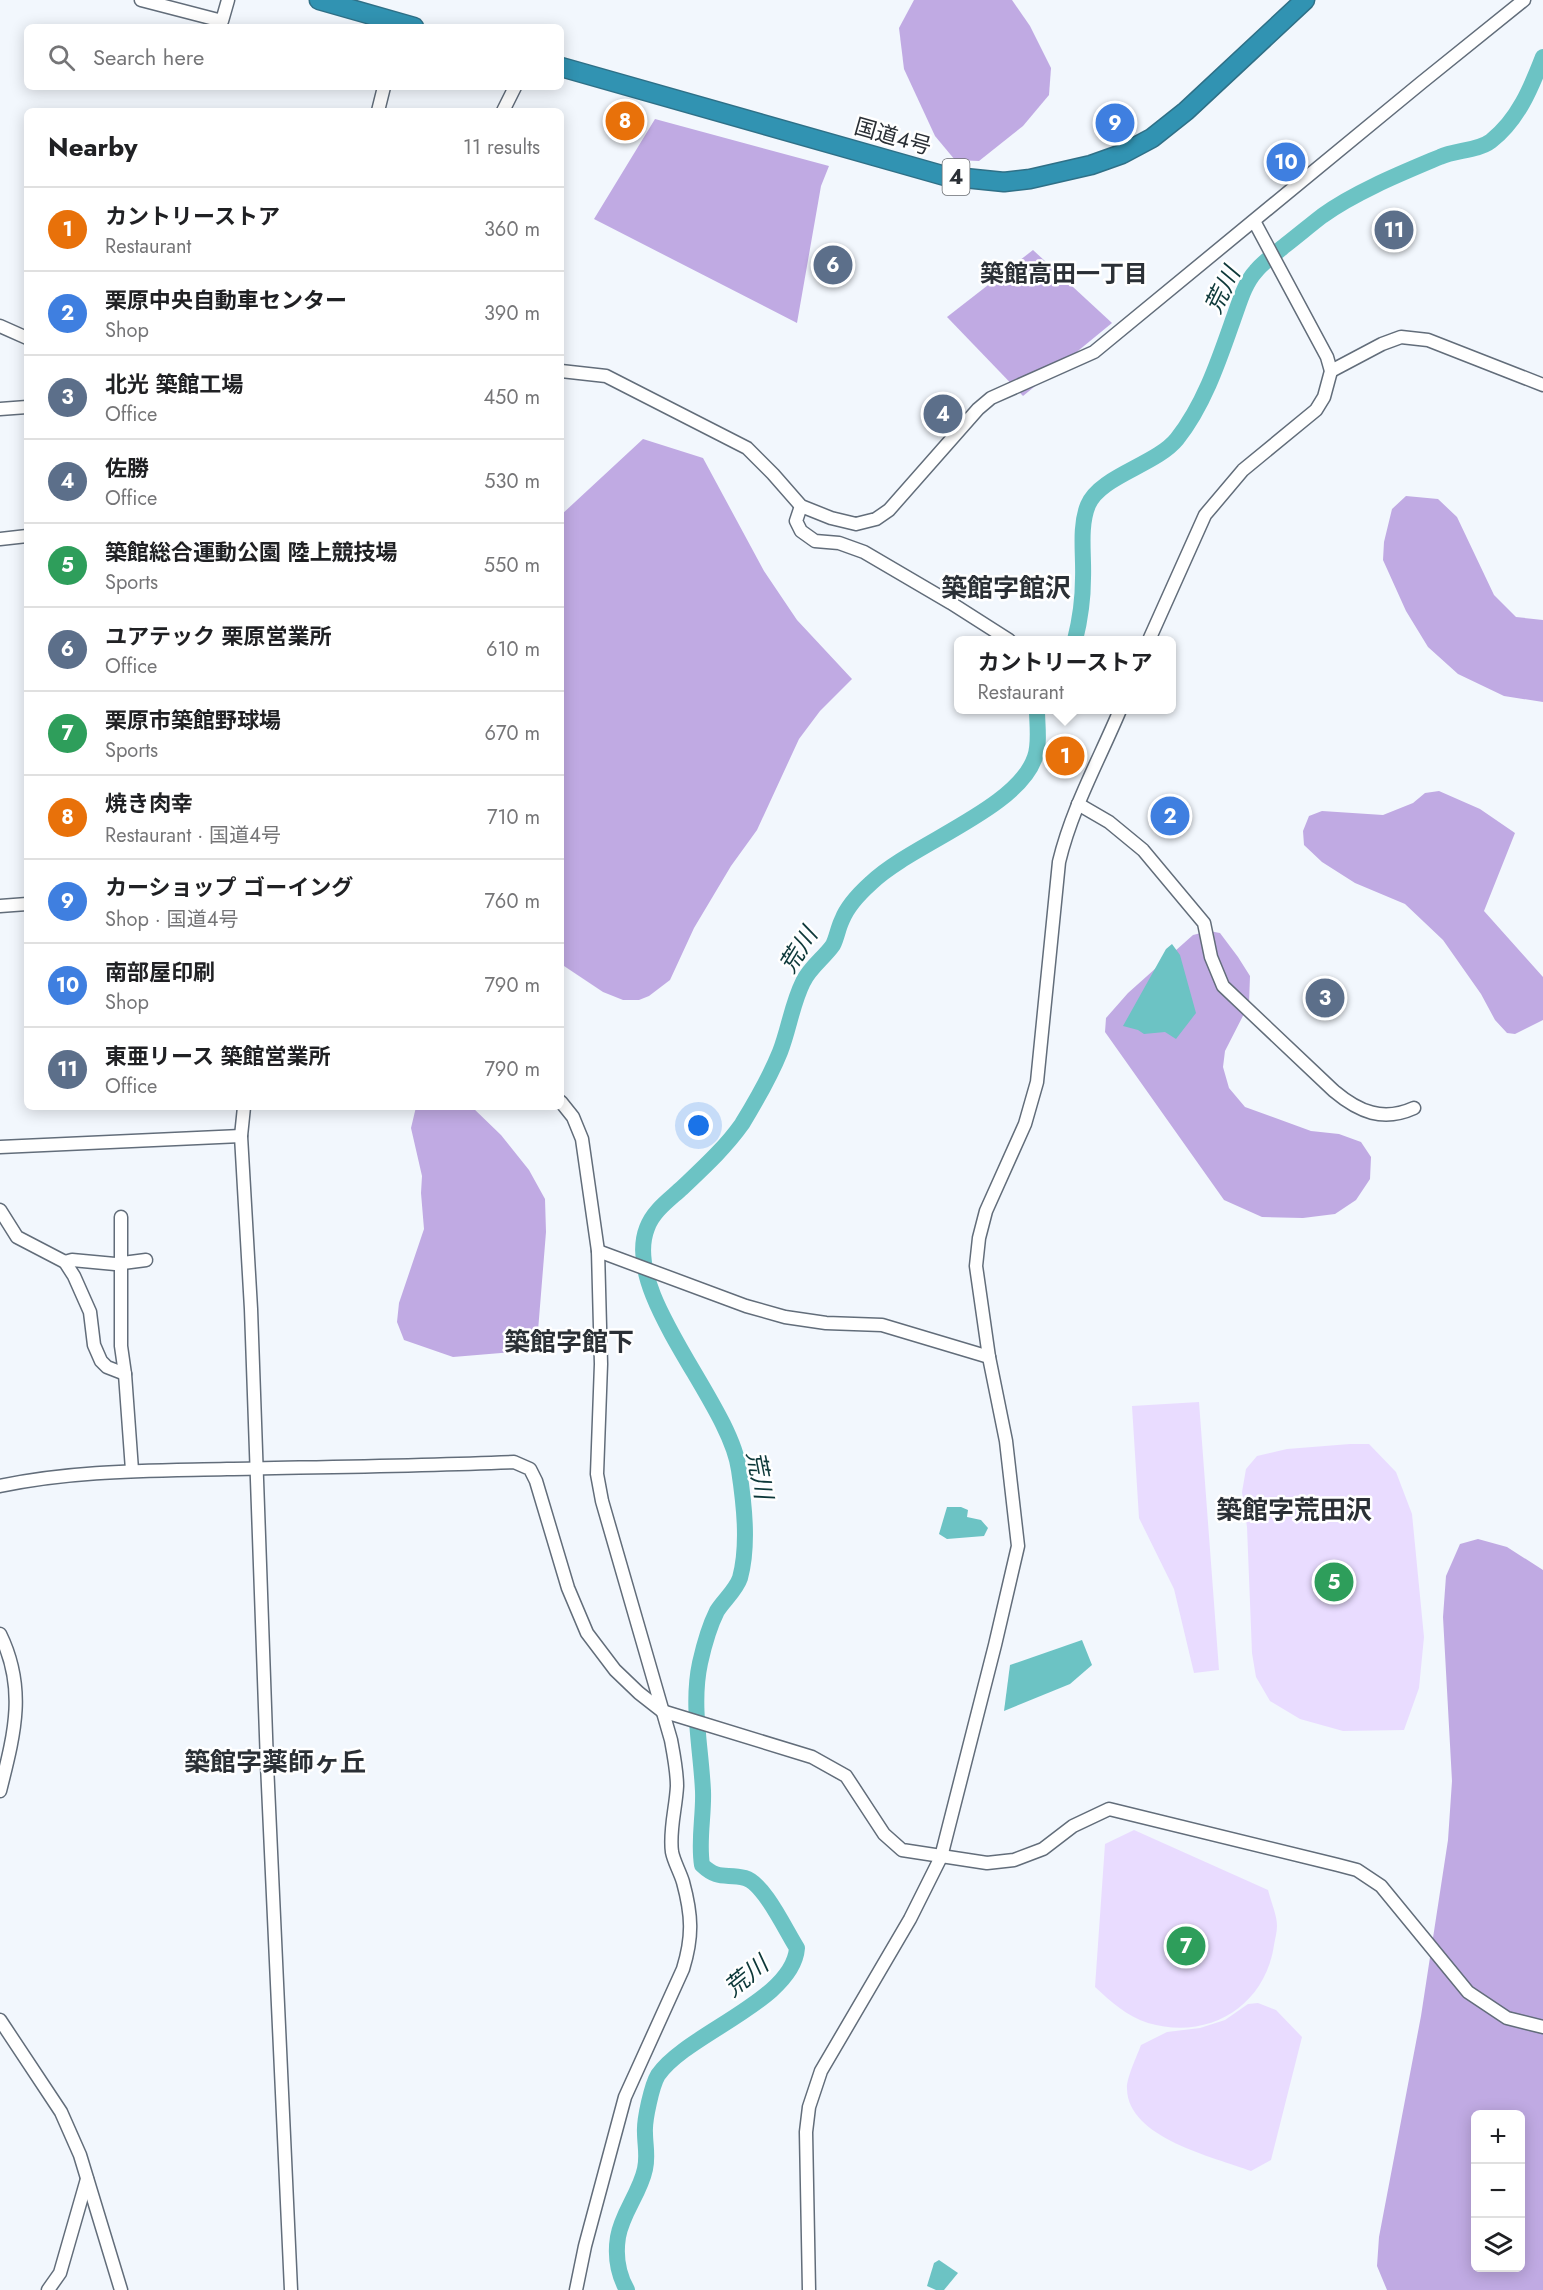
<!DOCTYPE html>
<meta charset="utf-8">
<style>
body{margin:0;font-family:Jost,"Noto Sans JP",sans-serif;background:#f2f2f2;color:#202124}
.controls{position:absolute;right:18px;bottom:18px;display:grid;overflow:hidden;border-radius:9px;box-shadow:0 3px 15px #0003}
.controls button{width:54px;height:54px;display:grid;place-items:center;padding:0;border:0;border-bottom:2px solid #e0e0e0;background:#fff;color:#202124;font:30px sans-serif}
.you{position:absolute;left:699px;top:1126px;width:21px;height:21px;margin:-15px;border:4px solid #fff;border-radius:50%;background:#1a73e8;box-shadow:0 0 0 9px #1a73e833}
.badge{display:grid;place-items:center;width:39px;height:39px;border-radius:50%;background:#a40825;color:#fff;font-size:20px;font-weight:700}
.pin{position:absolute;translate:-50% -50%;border:3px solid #fff;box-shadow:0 2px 6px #0006}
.popup{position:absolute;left:954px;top:636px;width:222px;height:78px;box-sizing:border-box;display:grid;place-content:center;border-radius:9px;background:#fff;filter:drop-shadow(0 2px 4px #0005);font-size:20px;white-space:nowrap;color:#757577}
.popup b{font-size:22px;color:#202124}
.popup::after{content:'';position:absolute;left:50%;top:100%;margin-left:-12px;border:12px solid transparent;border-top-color:#fff}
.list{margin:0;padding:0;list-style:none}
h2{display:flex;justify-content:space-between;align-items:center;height:78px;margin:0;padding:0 24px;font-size:26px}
h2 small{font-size:20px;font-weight:400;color:#757577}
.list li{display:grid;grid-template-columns:39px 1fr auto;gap:18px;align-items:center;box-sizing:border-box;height:84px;padding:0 24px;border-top:2px solid #e0e0e0}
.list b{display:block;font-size:22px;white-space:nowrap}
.list p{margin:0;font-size:20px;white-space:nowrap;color:#757577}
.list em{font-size:20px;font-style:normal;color:#757577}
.icon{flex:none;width:33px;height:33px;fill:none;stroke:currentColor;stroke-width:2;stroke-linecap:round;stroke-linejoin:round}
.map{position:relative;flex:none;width:1543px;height:2290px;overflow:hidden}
.search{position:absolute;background:#fff;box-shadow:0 3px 15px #0003;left:24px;top:24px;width:540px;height:66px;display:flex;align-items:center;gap:15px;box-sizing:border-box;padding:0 21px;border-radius:9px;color:#757577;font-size:22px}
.panel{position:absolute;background:#fff;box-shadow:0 3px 15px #0003;left:24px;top:108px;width:540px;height:1002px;border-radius:9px}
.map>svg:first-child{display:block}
</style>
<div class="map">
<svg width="1543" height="2290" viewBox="0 0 1543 2290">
<rect width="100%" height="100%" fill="#f2f7fd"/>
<!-- green -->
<g fill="#e9dcff">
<polygon points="1199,1402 1219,1670 1194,1673 1174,1589 1139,1518 1132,1406"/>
<polygon points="1350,1444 1369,1444 1396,1472 1412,1514 1424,1637 1419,1688 1404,1730 1343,1731 1300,1719 1270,1701 1256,1677 1252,1653 1247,1527 1242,1492 1246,1469 1257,1456 1287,1449"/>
<path d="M1134,1830L1268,1890C1271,1902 1277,1915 1277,1926C1277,1932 1275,1939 1274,1945C1265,2007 1208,2041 1148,2023C1128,2017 1110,2001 1095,1987L1105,1844Z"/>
<path d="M1258,2003L1276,2010L1302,2037L1271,2160L1251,2171C1214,2157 1128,2138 1127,2089C1126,2079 1137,2056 1141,2045L1167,2032L1200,2028L1225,2020L1248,2004Z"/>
</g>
<!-- forest -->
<g fill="#c0aae3" fill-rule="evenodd">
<polygon points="914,0 1012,0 1030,26 1051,68 1049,95 1023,126 979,161 955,160 935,136 904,69 899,28"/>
<polygon points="655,119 829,166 821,186 797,323 594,219"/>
<polygon points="1033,250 1112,323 1023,396 947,317"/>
<polygon points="643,439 703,458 764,571 797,620 852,679 820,711 799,739 757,830 731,866 694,928 670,980 649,996 639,1000 623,1000 603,992 561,964 561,515"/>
<polygon points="1406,496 1438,499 1457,517 1494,595 1516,617 1543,620 1543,702 1504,696 1458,674 1428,647 1406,611 1383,560 1384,542 1392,509"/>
<polygon points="1439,791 1480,809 1515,833 1484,911 1543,977 1543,1020 1515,1034 1507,1033 1495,1020 1481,994 1443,940 1405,904 1355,883 1322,862 1304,845 1303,831 1309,816 1322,811 1383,815 1413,803 1425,793"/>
<polygon points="1209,931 1220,933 1238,957 1250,976 1249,1004 1225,1051 1223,1067 1229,1088 1245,1107 1311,1131 1339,1134 1361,1142 1371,1157 1370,1179 1356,1200 1335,1214 1303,1218 1262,1217 1224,1200 1105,1032 1106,1018 1128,993 1193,935"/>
<polygon points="416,1107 472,1107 501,1135 529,1170 545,1199 546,1232 538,1331 524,1351 453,1357 404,1340 397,1322 399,1303 424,1229 421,1193 422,1176 411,1128"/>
<path d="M1478,1539L1507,1547L1543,1570V2290H1387L1377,2266L1379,2237L1421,2016L1448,1840L1452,1781L1443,1617L1446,1576L1460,1544ZM1476,2114H1520V2268H1476Z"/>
</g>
<!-- water -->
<g fill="#6cc3c4">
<polygon points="1172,944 1180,955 1196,1013 1176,1039 1165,1032 1144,1034 1138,1030 1123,1026 1166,949"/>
<polygon points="947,1507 961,1507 968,1510 967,1517 981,1520 988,1528 984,1536 947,1539 939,1534"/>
<polygon points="1082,1640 1092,1665 1070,1684 1004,1711 1010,1665"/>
<polygon points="939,2260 958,2273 944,2290 936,2290 927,2286 934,2263"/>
</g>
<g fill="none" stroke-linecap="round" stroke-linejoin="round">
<!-- river -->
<g stroke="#6cc3c4" stroke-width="16">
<path d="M1075,640C1080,620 1083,599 1083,578C1084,555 1079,527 1088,505C1100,476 1156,465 1177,439C1204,405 1219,360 1233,320C1239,304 1244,284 1256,271C1263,262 1274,255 1283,247C1296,237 1309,226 1322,216C1355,192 1402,173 1440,157C1455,150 1478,151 1491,141C1518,120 1531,88 1543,57"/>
<path d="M627,2290C618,2274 615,2256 618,2237C622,2213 640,2193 645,2169C648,2156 645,2145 645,2133C644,2120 652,2085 658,2075C687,2033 793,2001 797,1948C786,1931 764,1883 745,1878C726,1873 719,1881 702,1865C698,1840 704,1816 703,1791C701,1748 691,1705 700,1663C704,1645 709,1627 717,1611C724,1600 736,1590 740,1578C749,1545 744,1503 739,1470C730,1402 621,1294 647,1228C653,1211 669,1200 682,1188C703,1168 725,1148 742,1124C756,1101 770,1077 780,1052C789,1029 792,1004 803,982C810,967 824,958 833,945C837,937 838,928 842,920C847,907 861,892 871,883C911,844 1018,809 1035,757C1040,743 1037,724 1037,710"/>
</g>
<!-- minor casing -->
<g stroke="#626d7a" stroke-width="15">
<g id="minor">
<polyline points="141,0 222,21 228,0"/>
<polyline points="378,111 384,87"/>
<polyline points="503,111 515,87"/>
<polyline points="0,326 27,338"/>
<polyline points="561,371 606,376 747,448 773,474 801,506 831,518 856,524 876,519 889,510 978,409 991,398 1094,352 1421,83 1524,0"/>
<polyline points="1331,371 1382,344 1401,337 1428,340 1543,385"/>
<polyline points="0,409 27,407"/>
<polyline points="801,506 796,521 801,531 815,541 839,543 864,552 951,603 1009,640"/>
<polyline points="0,539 27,536"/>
<polyline points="1149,640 1205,515 1243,470 1316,410 1324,397 1331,371 1327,357 1254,221"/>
<path d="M1078,804L1109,822L1143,850L1204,923L1211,957L1223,986L1334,1091C1359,1112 1383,1122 1414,1108"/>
<polyline points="0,906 27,904"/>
<path d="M561,1102L573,1117L582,1139L598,1251L601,1364L597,1474L602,1501L671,1740C674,1756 677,1771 677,1786C676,1808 669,1830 672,1852C674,1862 680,1872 683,1882C692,1915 693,1937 683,1969L625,2097L585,2246L576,2290"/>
<polyline points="244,1107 241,1136 251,1309 267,1764 291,2290"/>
<polyline points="0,1147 241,1136"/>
<polyline points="0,1210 17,1237 65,1262 74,1276 90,1312 94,1345 101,1361 107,1367 125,1374"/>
<polyline points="121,1217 121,1346 125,1374 132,1470"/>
<polyline points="598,1251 746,1306 785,1317 826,1323 882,1325 989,1357"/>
<polyline points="65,1262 72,1260 115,1264 146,1260"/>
<path d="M0,1486C75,1470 150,1471 227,1469C322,1467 418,1466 514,1462L530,1469L536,1481L568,1588L587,1633L615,1670L639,1693L662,1711L812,1757L846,1776L884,1834L902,1850L987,1863L1014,1860L1043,1849L1073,1826L1109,1809L1338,1865L1357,1870L1381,1886L1468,1992L1507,2018L1543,2027"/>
<path d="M0,1634C27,1689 14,1735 0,1791"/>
<polyline points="0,2020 61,2112 80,2155 121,2290"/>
<polyline points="48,2290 60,2273 87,2179"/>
<path d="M809,2290L806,2132L809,2107L821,2071L910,1919L941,1857L995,1645L1018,1546L1006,1441L989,1357L976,1266L979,1238L986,1211L1025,1124L1037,1082L1059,862C1072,808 1099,760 1120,710"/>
</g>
</g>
<!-- highway casing -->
<g stroke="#2f7087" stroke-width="21">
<g id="highway">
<polyline points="319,0 414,27"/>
<polyline points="561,67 945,176 1004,182 1030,179 1091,165 1122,154 1152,138 1186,111 1305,0"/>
</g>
</g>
<!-- minor -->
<use href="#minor" stroke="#fff" stroke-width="12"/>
<!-- highway -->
<use href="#highway" stroke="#3193b2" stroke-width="18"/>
</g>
<g text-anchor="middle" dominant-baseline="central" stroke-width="5" stroke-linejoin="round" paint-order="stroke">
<!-- shield labels -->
<rect fill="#fff" stroke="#6b6e72" stroke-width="1.5" x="942.5" y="159" width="27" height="36" rx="4.5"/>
<g font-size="21" font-weight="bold" fill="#2b3036">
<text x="956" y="177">4</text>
</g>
<!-- street labels -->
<g font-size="22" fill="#2b3036" stroke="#fff">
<text transform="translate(893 136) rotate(16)">国道4号</text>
</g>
<!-- neighbourhood labels -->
<g font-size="24" font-weight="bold" fill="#2b3036" stroke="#fff">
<text x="1064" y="273">築館高田一丁目</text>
</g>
<!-- water labels -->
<g font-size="24" font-style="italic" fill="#0d3839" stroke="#fff">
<text transform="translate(1222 290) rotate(-64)">荒川</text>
<text transform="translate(798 950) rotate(-58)">荒川</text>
<text transform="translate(760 1475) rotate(79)">荒川</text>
<text transform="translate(746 1976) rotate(-39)">荒川</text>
</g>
<!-- quarter labels -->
<g font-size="26" font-weight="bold" fill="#2b3036" stroke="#fff">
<text x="1006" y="588">築館字館沢</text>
<text x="569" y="1342">築館字館下</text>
<text x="1294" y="1510">築館字荒田沢</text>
<text x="275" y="1762">築館字薬師ヶ丘</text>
</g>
</g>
</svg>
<div class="controls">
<button>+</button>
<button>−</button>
<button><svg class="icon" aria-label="layers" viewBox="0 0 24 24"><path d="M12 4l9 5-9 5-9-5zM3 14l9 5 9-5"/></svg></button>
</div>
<div class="you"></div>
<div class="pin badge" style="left:1065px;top:756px;background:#e8710a">1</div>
<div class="popup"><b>カントリーストア</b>Restaurant</div>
<div class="pin badge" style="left:1170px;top:816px;background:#3f7fe0">2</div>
<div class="pin badge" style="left:1325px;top:998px;background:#5c6f8a">3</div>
<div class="pin badge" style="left:943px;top:414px;background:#5c6f8a">4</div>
<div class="pin badge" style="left:1334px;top:1582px;background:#2e9e5b">5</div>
<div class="pin badge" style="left:833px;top:265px;background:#5c6f8a">6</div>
<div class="pin badge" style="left:1186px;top:1946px;background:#2e9e5b">7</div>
<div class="pin badge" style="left:625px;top:121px;background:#e8710a">8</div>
<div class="pin badge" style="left:1115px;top:123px;background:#3f7fe0">9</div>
<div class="pin badge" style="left:1286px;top:162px;background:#3f7fe0">10</div>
<div class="pin badge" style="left:1394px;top:230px;background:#5c6f8a">11</div>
<div class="search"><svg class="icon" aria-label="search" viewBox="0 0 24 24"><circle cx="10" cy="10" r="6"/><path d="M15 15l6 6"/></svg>Search here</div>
<section class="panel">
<h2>Nearby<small>11 results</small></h2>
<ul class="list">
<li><span class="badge" style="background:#e8710a">1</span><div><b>カントリーストア</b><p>Restaurant</p></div><em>360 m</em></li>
<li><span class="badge" style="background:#3f7fe0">2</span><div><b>栗原中央自動車センター</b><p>Shop</p></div><em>390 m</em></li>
<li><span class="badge" style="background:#5c6f8a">3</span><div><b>北光 築館工場</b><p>Office</p></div><em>450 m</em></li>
<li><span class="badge" style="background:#5c6f8a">4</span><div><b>佐勝</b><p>Office</p></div><em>530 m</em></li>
<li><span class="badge" style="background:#2e9e5b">5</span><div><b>築館総合運動公園 陸上競技場</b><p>Sports</p></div><em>550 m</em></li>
<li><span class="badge" style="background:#5c6f8a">6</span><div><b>ユアテック 栗原営業所</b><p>Office</p></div><em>610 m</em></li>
<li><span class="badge" style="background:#2e9e5b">7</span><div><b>栗原市築館野球場</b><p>Sports</p></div><em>670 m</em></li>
<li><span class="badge" style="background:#e8710a">8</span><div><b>焼き肉幸</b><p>Restaurant · 国道4号</p></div><em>710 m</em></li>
<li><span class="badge" style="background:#3f7fe0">9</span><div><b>カーショップ ゴーイング</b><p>Shop · 国道4号</p></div><em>760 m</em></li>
<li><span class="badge" style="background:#3f7fe0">10</span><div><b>南部屋印刷</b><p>Shop</p></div><em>790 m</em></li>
<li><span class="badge" style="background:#5c6f8a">11</span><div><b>東亜リース 築館営業所</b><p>Office</p></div><em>790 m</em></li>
</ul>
</section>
</div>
